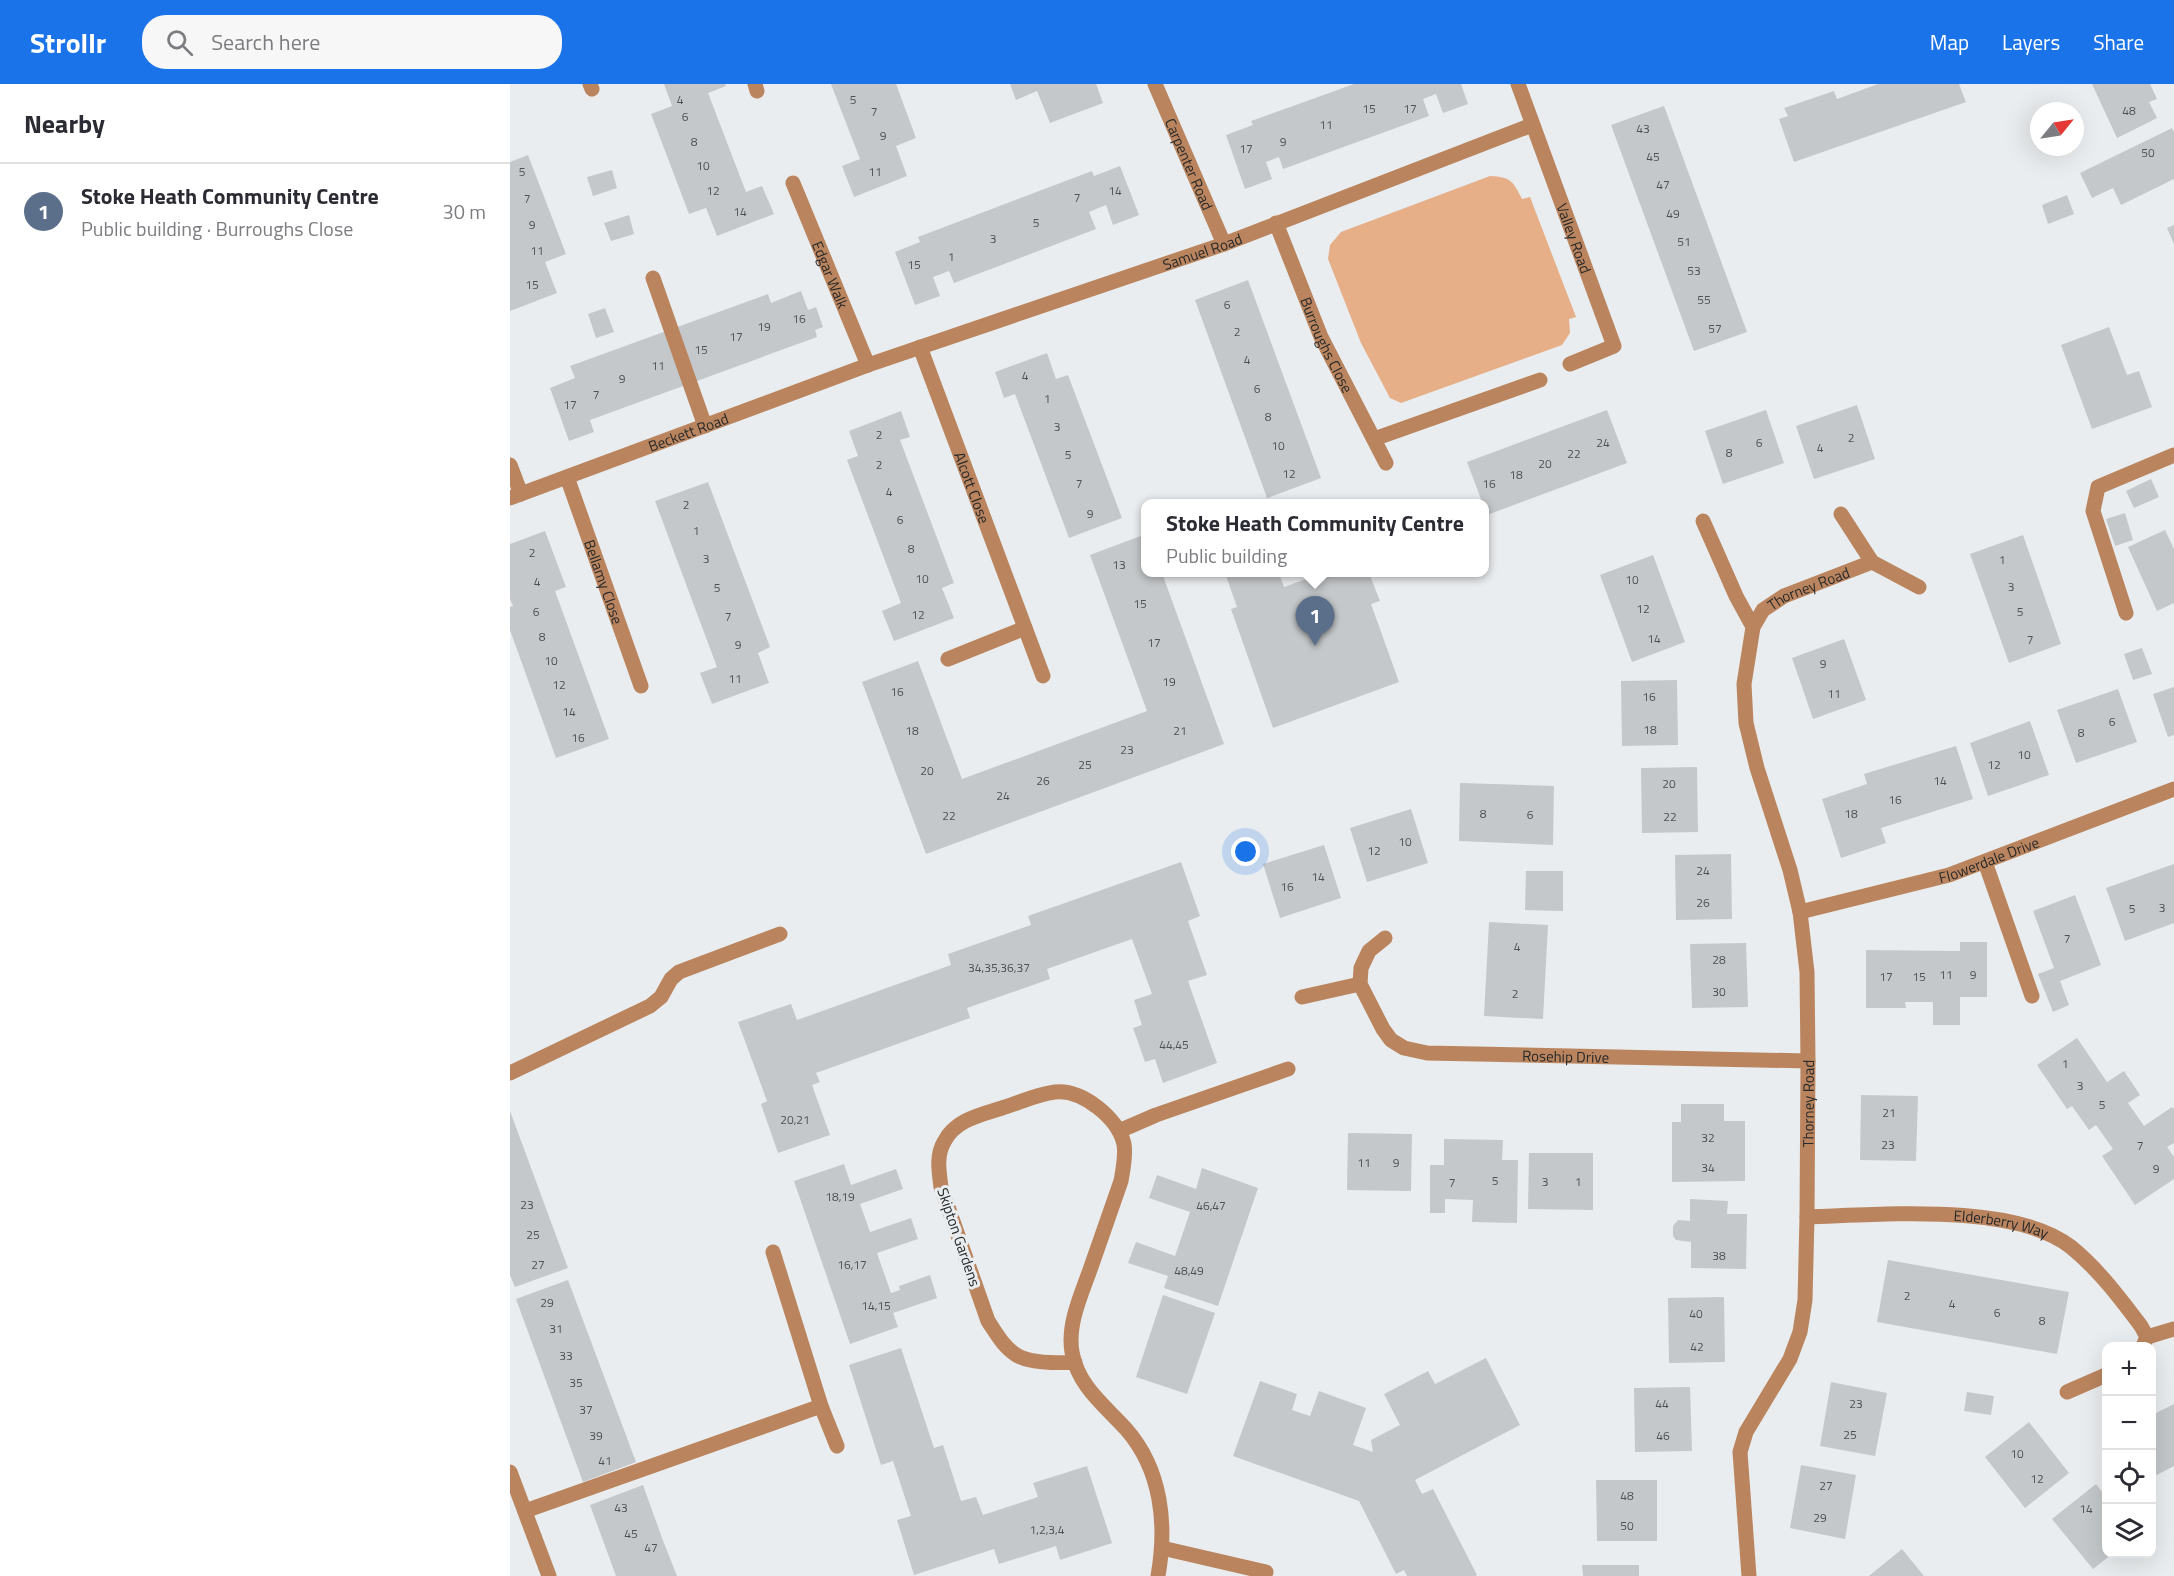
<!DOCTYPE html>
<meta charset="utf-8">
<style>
body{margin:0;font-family:"Titillium Web",sans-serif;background:#f7f7f7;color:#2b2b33}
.controls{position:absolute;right:18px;bottom:18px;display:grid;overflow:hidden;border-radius:12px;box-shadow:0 6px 24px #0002}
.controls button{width:54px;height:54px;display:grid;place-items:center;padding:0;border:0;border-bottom:2px solid #e1e1e2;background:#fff;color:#2b2b33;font:30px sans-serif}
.compass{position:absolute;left:1520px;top:18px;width:54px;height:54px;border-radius:50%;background:#fff;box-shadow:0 6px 24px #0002;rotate:60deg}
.you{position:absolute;left:736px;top:768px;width:21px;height:21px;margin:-15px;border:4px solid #fff;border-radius:50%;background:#1a73e8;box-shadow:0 0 0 9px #1a73e833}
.badge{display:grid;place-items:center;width:39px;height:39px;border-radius:50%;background:#1a73e8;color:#fff;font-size:20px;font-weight:700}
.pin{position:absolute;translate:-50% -50px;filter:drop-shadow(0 2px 3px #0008)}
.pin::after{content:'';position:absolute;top:32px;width:21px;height:18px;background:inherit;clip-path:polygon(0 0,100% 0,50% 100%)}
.popup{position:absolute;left:631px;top:415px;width:348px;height:78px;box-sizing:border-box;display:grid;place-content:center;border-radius:12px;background:#fff;filter:drop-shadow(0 2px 4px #0005);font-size:20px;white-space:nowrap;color:#7c7c81}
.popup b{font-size:22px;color:#2b2b33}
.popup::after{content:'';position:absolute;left:50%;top:100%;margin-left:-12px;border:12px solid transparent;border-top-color:#fff}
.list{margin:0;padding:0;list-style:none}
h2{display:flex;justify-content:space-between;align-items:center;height:78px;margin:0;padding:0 24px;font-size:26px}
h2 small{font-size:20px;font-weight:400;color:#7c7c81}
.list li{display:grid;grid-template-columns:39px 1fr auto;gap:18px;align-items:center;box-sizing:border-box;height:96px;padding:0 24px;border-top:2px solid #e1e1e2}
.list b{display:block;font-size:22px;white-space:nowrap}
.list p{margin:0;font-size:20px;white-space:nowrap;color:#7c7c81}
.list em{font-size:20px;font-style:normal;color:#7c7c81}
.icon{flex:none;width:33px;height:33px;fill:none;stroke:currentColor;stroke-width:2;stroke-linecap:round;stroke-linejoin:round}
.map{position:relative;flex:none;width:1664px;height:1492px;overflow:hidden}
header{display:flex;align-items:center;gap:36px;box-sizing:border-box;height:84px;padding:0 30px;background:#1a73e8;color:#fff}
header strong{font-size:28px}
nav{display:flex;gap:33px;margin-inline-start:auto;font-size:21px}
.search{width:420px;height:54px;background:#f7f7f7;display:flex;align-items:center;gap:15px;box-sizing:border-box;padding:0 21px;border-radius:24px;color:#7c7c81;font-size:22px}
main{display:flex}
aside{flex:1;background:#fff}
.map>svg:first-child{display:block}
</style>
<header>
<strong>Strollr</strong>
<div class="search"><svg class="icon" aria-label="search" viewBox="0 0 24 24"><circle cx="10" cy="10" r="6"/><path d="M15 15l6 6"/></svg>Search here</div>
<nav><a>Map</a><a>Layers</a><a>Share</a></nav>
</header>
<main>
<aside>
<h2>Nearby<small></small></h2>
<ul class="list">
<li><span class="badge" style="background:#5c6f8a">1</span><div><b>Stoke Heath Community Centre</b><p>Public building · Burroughs Close</p></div><em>30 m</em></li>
</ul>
</aside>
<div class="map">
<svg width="1664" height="1492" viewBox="0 0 1664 1492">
<rect width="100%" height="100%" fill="#eaedef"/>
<!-- green -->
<path fill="#e6af87" d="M980,92C1001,93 1003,97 1012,115L1020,113L1066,233L1059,235L1060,249L1052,261L891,319L880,314L851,259L818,175L820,161L831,148Z"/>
<!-- building -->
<g fill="#c5c8ca">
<polygon points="154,0 215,0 216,2 198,9 236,108 252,102 264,130 207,152 196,124 179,130 141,30 162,22"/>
<polygon points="321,0 386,0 406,54 386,62 397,92 344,113 332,82 350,75"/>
<polygon points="500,0 586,0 593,19 540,39 527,7 506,16"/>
<polygon points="844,0 951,0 958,20 933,29 926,10 913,15 919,32 773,85 769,73 756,78 762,95 735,105 716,51 743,41 741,37"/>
<polygon points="1368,0 1449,0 1456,18 1284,78 1269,35 1278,32 1274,24 1324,7 1327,15"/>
<polygon points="1582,0 1640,0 1647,15 1639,18 1647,34 1607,54"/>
<polygon points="1154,22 1237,248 1184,267 1101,41"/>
<polygon points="1662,44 1664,48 1664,95 1611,121 1603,104 1582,114 1570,89"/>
<polygon points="18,71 56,170 35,178 47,209 0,227 0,78"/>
<polygon points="610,82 629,131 603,141 596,121 579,128 586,145 444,199 439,187 423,193 430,212 405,221 385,168 410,158 408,153 582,87 584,92"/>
<polygon points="102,86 107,104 83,112 77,93"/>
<polygon points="1557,111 1564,130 1538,140 1532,121"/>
<polygon points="119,131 124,150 101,157 94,139"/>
<polygon points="1664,141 1664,160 1657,144"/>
<polygon points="738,196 811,394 757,414 685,216"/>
<polygon points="291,207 298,226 306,223 313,243 305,246 307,253 80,336 84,348 59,357 40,304 65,294 60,282 258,210 261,219"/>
<polygon points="95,224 104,248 86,254 78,230"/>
<polygon points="1599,243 1617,291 1629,287 1642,323 1582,345 1551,261"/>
<polygon points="537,269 546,295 558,291 612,434 559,454 505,310 494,314 485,288"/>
<polygon points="1347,321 1365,375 1304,395 1286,342"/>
<polygon points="1097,326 1117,379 977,431 957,378"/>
<polygon points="1256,326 1274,379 1213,400 1195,347"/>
<polygon points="391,327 400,353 390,356 444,499 432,504 444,534 384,557 372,527 391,519 337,376 348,372 339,347"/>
<polygon points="1641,395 1649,413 1624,424 1616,407"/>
<polygon points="198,398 260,563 248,569 259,599 202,620 190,589 207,583 145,417"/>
<polygon points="1615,429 1623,456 1605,462 1596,435"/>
<polygon points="1655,446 1664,465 1664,519 1647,527 1618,463"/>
<polygon points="35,447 56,503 45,507 99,655 46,674 0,546 0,523 3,522 0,515 0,460"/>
<polygon points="636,450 636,488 652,489 714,660 416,770 352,598 408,577 452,695 637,627 580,471"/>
<polygon points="1513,451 1551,560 1499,579 1460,470"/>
<polygon points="1143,471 1175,558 1122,578 1090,491"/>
<polygon points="715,489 769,489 774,503 802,493 801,489 859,489 870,517 861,520 889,598 763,644 721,525 727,523"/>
<polygon points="1334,555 1356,616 1303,635 1282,574"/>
<polygon points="1632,564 1642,590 1623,596 1614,570"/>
<polygon points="1167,596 1168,661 1112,662 1111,597"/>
<polygon points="1664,603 1664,651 1658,653 1643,610"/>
<polygon points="1608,605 1627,658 1566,679 1547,626"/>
<polygon points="1520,637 1539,691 1478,712 1460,659"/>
<polygon points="1446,662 1463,715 1371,744 1376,759 1331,774 1312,715 1357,700 1354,690"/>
<polygon points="1187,683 1188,748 1132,749 1131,684"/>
<polygon points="950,699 1044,702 1043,761 949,757"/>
<polygon points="901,725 918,779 857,798 840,744"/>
<polygon points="814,761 831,814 770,834 753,780"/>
<polygon points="1221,770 1222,835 1166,836 1165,771"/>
<polygon points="671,778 690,832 678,837 697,891 678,897 707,979 653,999 645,975 635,978 623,944 632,941 624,916 642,910 622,855 537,885 540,895 457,924 460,934 306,989 310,998 302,1001 320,1051 268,1069 251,1020 257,1017 228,938 281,920 287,936 441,881 438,870 521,841 518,832"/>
<polygon points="1664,780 1664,839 1615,857 1596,804"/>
<polygon points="1016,787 1053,787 1053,827 1015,826"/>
<polygon points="1565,811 1591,881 1550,897 1559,921 1543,928 1528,890 1544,884 1523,827"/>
<polygon points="979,838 1038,841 1033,935 974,932"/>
<polygon points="1450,858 1477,858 1477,913 1450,913 1450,941 1423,941 1423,918 1395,918 1396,924 1356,924 1356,866 1450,867"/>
<polygon points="1236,859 1238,923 1182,924 1180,860"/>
<polygon points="1567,954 1597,998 1614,987 1630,1011 1618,1019 1634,1042 1662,1023 1664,1025 1664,1059 1657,1063 1664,1073 1664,1095 1625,1121 1592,1072 1603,1065 1586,1041 1579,1046 1562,1022 1557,1025 1527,981"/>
<polygon points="1351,1011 1408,1012 1406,1077 1350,1076"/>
<polygon points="1171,1020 1214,1020 1214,1037 1235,1037 1235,1097 1162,1098 1162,1038 1171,1038"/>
<polygon points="0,1027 58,1184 5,1203 0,1191"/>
<polygon points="838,1049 902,1050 901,1107 837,1106"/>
<polygon points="934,1055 993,1056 992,1076 1008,1076 1007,1139 962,1138 963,1116 935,1115 935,1129 920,1129 920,1081 934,1081"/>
<polygon points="1019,1069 1083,1069 1083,1126 1018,1125"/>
<polygon points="334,1080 341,1101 386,1085 393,1105 350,1120 360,1148 401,1134 408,1155 367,1169 381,1209 390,1206 389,1202 420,1191 427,1214 383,1229 388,1243 340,1260 284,1097"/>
<polygon points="692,1084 748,1104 708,1222 654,1204 658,1192 618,1179 626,1158 665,1172 680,1128 639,1114 647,1091 686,1105"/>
<polygon points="1180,1115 1218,1117 1217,1130 1237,1130 1236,1185 1181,1184 1181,1158 1166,1156 1163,1152 1163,1142 1168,1136 1180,1137"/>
<polygon points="1378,1176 1559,1208 1547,1270 1367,1238"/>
<polygon points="58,1196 126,1378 73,1398 6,1215"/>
<polygon points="653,1211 705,1229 677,1310 626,1293"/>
<polygon points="1214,1213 1215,1278 1159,1279 1158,1214"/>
<polygon points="391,1264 424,1364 433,1361 451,1417 466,1413 473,1431 528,1413 523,1399 577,1382 602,1459 550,1476 546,1462 489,1480 484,1465 404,1491 387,1436 401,1432 383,1377 371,1381 339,1281"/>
<polygon points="976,1274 1010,1341 905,1396 912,1410 923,1405 967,1491 965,1492 897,1492 894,1486 886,1490 849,1417 723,1372 750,1297 787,1310 782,1326 800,1332 809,1307 856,1324 843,1361 863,1368 861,1356 890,1341 874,1310 918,1287 925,1300"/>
<polygon points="1321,1298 1377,1309 1365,1372 1310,1362"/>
<polygon points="1180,1303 1182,1367 1125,1368 1124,1304"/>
<polygon points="1457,1308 1484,1312 1481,1331 1454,1327"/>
<polygon points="1664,1320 1664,1382 1643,1393 1642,1331"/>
<polygon points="1519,1338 1559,1389 1515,1424 1475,1373"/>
<polygon points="1291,1381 1346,1391 1335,1455 1280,1444"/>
<polygon points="1086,1396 1147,1396 1147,1457 1087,1457"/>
<polygon points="1586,1400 1596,1413 1596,1470 1602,1470 1583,1485 1542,1435"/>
<polygon points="133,1401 152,1454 167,1492 106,1492 80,1421"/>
<polygon points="1392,1465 1414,1492 1359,1492"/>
<polygon points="1072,1481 1129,1481 1129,1492 1073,1492"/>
</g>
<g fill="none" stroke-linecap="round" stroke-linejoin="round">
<!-- minor -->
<g stroke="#ba855e" stroke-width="15">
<polyline points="80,0 82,5"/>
<polyline points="245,0 247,7"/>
<path id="s1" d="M645,0L714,160"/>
<path id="s2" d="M1008,0L1104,262L1060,280"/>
<path id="s3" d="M283,99L358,281"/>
<path id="s4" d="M766,139L811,253L876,379"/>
<polyline points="143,194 195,342"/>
<path id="s5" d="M410,263L533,592"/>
<polyline points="864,355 1030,296"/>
<polyline points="0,381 11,410"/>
<path id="s6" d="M57,393L131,602"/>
<path id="s7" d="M0,414L358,281L714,160L1022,41"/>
<polyline points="1331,430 1362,478 1409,503"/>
<polyline points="1193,437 1226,512 1243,543"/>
<polyline points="1616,529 1583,427 1588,403 1664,371"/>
<polyline points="438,575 515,544"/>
<polyline points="1475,778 1522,912"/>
<path id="s8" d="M1290,828L1439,791L1664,705"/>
<path id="s9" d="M875,854L859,867L851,884L850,900L873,945L881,956L894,964L917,969L1298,977"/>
<polyline points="792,913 850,900"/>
<polyline points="0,989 140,922 151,913 161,895 169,888 270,850"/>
<polyline points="609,1047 646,1031 778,985"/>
<path id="s10" d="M1297,1133C1368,1131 1504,1118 1561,1163C1588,1185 1610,1214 1631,1242L1637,1253L1633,1262"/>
<polyline points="263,1168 311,1322"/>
<polyline points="1637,1253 1664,1245"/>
<path d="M565,1278C549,1279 518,1280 505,1270C493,1262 486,1249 478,1237L431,1103C429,1087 426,1072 434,1058C445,1036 470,1031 492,1024C509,1019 527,1010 545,1008C572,1005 608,1034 614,1060C616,1072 613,1085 611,1097C601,1126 591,1155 581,1183C572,1209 557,1240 562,1268C568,1302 594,1321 616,1345C652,1386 657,1441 648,1492"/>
<polyline points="1557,1308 1596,1291"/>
<polyline points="0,1388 39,1492"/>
<polyline points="15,1427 311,1322 327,1362"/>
<polyline points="652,1464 756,1488"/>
<path id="s11" d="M1239,1492L1230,1368L1236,1348L1280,1275L1290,1248L1295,1216L1297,1133L1298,977L1297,888L1290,828L1280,786L1247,684L1236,639L1234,600L1243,543L1253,526L1274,512L1362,478"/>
</g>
</g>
<g text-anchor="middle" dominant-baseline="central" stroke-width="6" stroke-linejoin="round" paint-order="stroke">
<!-- number labels -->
<g font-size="12" fill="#4f5152">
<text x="170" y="15">4</text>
<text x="343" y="15">5</text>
<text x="859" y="24">15</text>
<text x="900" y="24">17</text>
<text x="1619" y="26">48</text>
<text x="364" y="27">7</text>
<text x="175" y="32">6</text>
<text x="816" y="40">11</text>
<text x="1133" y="44">43</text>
<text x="373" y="51">9</text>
<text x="184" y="57">8</text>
<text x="773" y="57">9</text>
<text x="736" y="64">17</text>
<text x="1638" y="68">50</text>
<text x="1143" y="72">45</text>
<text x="193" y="81">10</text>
<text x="12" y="87">5</text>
<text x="365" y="87">11</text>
<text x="1153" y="100">47</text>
<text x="203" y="106">12</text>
<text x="605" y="106">14</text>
<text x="567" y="113">7</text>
<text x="17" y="114">7</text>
<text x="230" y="127">14</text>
<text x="1163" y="129">49</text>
<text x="526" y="138">5</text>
<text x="22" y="140">9</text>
<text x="483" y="154">3</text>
<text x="1174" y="157">51</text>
<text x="27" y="166">11</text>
<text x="441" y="172">1</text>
<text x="404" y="180">15</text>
<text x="1184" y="186">53</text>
<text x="22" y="200">15</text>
<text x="1194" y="215">55</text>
<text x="717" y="220">6</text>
<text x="289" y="234">16</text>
<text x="254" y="242">19</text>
<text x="1205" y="244">57</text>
<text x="727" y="247">2</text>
<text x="226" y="252">17</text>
<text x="191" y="265">15</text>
<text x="737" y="275">4</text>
<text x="148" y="281">11</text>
<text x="515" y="291">4</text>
<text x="112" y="294">9</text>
<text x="747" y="304">6</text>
<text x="86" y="310">7</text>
<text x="537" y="314">1</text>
<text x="60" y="320">17</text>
<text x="758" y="332">8</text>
<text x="547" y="342">3</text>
<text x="369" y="350">2</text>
<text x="1341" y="353">2</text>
<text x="1093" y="358">24</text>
<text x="1249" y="358">6</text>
<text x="768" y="361">10</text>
<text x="1310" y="363">4</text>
<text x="1219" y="368">8</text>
<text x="1064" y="369">22</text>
<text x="558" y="370">5</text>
<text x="1035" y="379">20</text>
<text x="369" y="380">2</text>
<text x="779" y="389">12</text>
<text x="1006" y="390">18</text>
<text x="569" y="399">7</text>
<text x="979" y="399">16</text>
<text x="379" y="407">4</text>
<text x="176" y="420">2</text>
<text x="580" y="429">9</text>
<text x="390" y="435">6</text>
<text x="186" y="446">1</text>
<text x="401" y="464">8</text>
<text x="22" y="468">2</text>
<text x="196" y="474">3</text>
<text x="1492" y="475">1</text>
<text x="609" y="480">13</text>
<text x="412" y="494">10</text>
<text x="1122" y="495">10</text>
<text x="27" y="497">4</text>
<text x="1501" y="502">3</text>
<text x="207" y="503">5</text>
<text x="630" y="519">15</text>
<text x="1133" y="524">12</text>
<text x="26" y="527">6</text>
<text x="1510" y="527">5</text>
<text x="408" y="530">12</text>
<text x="218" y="532">7</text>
<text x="32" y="552">8</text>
<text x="1144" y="554">14</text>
<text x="1520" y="555">7</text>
<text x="644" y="558">17</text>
<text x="228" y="560">9</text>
<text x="41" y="576">10</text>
<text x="1313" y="579">9</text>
<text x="225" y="594">11</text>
<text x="659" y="597">19</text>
<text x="49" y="600">12</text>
<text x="387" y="607">16</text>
<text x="1324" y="609">11</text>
<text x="1139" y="612">16</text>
<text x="59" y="627">14</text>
<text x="1602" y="637">6</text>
<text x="1140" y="645">18</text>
<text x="402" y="646">18</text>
<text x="670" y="646">21</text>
<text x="1571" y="648">8</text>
<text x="68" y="653">16</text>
<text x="617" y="665">23</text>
<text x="1514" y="670">10</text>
<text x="575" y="680">25</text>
<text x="1484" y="680">12</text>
<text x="417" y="686">20</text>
<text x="533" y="696">26</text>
<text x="1430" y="696">14</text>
<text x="1159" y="699">20</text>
<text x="493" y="711">24</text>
<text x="1385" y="715">16</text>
<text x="973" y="729">8</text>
<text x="1341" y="729">18</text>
<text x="1020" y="730">6</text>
<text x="439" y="731">22</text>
<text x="1160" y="732">22</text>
<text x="895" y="757">10</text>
<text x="864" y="766">12</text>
<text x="1193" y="786">24</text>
<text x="808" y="792">14</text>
<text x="777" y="802">16</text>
<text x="1193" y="818">26</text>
<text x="1652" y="823">3</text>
<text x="1622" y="824">5</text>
<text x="1557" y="854">7</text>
<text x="1007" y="862">4</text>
<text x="1209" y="875">28</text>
<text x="489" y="883">34,35,36,37</text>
<text x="1436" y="890">11</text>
<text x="1463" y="890">9</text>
<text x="1376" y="892">17</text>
<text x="1409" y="892">15</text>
<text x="1209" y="907">30</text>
<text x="1005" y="909">2</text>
<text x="664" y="960">44,45</text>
<text x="1555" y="979">1</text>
<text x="1570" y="1001">3</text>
<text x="1592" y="1020">5</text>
<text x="1379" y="1028">21</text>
<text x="285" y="1035">20,21</text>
<text x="1198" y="1053">32</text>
<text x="1378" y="1060">23</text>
<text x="1630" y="1061">7</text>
<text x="854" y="1078">11</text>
<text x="886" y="1078">9</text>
<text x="1198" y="1083">34</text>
<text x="1646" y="1084">9</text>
<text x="985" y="1096">5</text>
<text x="1035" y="1097">3</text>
<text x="1068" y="1097">1</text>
<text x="942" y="1098">7</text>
<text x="330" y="1112">18,19</text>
<text x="17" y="1120">23</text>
<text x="701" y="1121">46,47</text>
<text x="23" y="1150">25</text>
<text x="1209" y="1171">38</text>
<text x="28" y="1180">27</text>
<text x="342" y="1180">16,17</text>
<text x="679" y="1186">48,49</text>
<text x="1397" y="1211">2</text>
<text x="37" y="1218">29</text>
<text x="1442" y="1219">4</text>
<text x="366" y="1221">14,15</text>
<text x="1487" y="1228">6</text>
<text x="1186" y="1229">40</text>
<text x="1532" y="1236">8</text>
<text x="46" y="1244">31</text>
<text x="1187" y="1262">42</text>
<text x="56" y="1271">33</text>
<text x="66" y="1298">35</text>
<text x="1152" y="1319">44</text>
<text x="1346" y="1319">23</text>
<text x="76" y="1325">37</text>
<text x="1340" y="1350">25</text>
<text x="86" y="1351">39</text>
<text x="1153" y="1351">46</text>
<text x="1507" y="1369">10</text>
<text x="95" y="1376">41</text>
<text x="1527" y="1394">12</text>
<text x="1316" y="1401">27</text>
<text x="1117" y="1411">48</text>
<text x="111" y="1423">43</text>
<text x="1576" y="1424">14</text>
<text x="1310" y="1433">29</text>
<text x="1117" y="1441">50</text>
<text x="537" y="1445">1,2,3,4</text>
<text x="121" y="1449">45</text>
<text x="141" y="1463">47</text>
</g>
<!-- street labels -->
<g font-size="15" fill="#28292a" stroke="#eaedef">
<text stroke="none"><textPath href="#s1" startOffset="87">Carpenter Road</textPath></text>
<text stroke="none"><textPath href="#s2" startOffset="164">Valley Road</textPath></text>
<text stroke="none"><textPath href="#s7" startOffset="735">Samuel Road</textPath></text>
<text stroke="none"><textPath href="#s3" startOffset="99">Edgar Walk</textPath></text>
<text stroke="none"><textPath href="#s4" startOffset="132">Burroughs Close</textPath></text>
<text stroke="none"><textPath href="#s7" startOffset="190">Beckett Road</textPath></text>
<text stroke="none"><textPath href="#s5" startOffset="150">Alcott Close</textPath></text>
<text stroke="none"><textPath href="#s6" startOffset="111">Bellamy Close</textPath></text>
<text stroke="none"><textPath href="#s11" startOffset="1044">Thorney Road</textPath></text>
<text stroke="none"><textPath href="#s8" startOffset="196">Flowerdale Drive</textPath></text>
<text stroke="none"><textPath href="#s9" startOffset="297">Rosehip Drive</textPath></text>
<text stroke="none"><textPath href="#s11" startOffset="488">Thorney Road</textPath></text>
<text stroke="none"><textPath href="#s10" startOffset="195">Elderberry Way</textPath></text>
<text transform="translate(449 1153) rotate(71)">Skipton Gardens</text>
</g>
</g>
</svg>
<div class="controls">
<button>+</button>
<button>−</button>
<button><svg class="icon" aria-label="locate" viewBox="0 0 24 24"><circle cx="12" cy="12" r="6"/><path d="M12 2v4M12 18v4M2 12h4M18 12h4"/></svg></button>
<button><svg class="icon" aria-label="layers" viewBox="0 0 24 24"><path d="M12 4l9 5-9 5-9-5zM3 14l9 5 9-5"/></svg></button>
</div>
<svg class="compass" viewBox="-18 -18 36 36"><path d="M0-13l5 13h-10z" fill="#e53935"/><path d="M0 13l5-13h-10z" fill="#7c7c81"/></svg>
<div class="you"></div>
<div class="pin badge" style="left:805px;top:562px;background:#5c6f8a">1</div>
<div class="popup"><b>Stoke Heath Community Centre</b>Public building</div>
</div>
</main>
